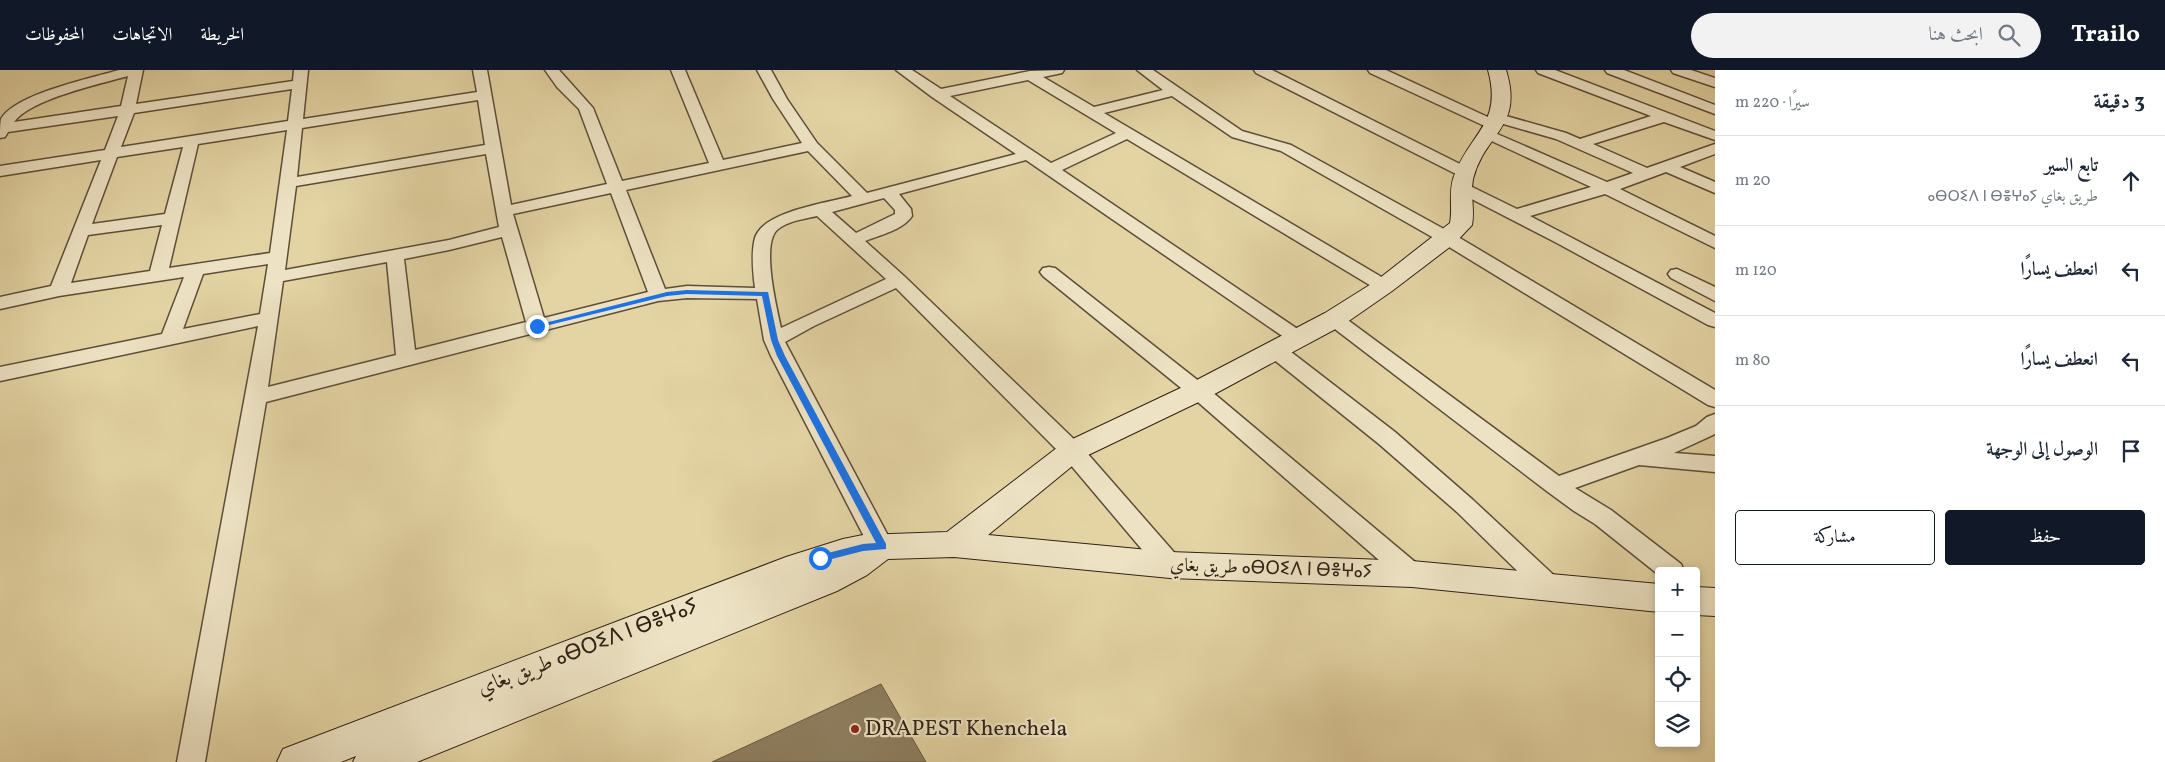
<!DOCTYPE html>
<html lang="ar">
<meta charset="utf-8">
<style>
body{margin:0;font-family:Vollkorn,Amiri,"Noto Sans Tifinagh",serif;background:#f2f2f3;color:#1f2937;direction:rtl}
.controls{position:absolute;right:15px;bottom:15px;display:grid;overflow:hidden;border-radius:5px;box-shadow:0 2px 8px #0003}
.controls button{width:45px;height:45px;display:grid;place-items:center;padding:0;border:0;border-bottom:1px solid #e0e1e3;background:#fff;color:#1f2937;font:25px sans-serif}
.stop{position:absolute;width:15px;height:15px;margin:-11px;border:4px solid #1a73e8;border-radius:50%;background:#fff}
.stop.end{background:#1a73e8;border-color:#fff;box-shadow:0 1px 5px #0008}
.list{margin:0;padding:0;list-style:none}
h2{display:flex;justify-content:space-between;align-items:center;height:65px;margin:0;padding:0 20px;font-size:21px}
h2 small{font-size:16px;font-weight:400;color:#747a83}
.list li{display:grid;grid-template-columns:32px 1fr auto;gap:15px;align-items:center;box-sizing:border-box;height:90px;padding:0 20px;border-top:1px solid #e0e1e3}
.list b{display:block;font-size:19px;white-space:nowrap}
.list p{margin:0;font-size:16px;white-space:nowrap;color:#747a83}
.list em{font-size:16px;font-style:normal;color:#747a83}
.actions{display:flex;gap:10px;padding:15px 20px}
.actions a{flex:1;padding:11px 0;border:1px solid #111827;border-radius:5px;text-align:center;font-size:18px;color:#111827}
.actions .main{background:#111827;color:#fff}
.icon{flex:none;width:28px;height:28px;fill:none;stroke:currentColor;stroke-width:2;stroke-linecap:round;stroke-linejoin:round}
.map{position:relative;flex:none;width:1715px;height:692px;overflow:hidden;direction:ltr}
header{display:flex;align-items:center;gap:30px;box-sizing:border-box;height:70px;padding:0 25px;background:#111827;color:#fff}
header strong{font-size:24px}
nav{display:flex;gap:28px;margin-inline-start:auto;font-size:18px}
.search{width:350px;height:45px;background:#f2f2f3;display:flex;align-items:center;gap:12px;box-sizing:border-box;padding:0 18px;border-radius:28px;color:#747a83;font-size:19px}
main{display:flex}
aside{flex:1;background:#fff}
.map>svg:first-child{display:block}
</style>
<header>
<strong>Trailo</strong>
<div class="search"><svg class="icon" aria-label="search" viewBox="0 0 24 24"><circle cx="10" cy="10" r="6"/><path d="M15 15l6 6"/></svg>ابحث هنا</div>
<nav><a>الخريطة</a><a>الاتجاهات</a><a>المحفوظات</a></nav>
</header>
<main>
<aside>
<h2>3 دقيقة<small>سيرًا · 220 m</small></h2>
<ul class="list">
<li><svg class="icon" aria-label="ahead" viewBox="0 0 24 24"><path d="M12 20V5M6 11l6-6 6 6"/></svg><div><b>تابع السير</b><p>طريق بغاي ⴰⴱⵔⵉⴷ ⵏ ⴱⴻⵖⴰⵢ</p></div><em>20 m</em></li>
<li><svg class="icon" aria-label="left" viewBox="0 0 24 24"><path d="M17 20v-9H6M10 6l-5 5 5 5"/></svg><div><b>انعطف يسارًا</b></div><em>120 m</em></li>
<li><svg class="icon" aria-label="left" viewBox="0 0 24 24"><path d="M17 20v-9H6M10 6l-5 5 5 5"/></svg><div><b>انعطف يسارًا</b></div><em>80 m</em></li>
<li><svg class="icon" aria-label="arrive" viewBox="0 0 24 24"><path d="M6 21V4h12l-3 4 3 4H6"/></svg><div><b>الوصول إلى الوجهة</b></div></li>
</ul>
<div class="actions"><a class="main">حفظ</a><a>مشاركة</a></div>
</aside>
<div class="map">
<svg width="1715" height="692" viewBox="0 0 1715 692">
<rect width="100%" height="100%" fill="#e4d4a4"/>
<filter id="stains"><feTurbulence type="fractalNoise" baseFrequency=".004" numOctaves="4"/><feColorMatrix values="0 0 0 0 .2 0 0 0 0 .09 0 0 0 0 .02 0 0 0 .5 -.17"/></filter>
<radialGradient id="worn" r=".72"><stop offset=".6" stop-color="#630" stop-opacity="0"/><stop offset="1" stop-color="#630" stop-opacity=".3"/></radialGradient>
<!-- building -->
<polygon fill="#8e7e5f" stroke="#635842" points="881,614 926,692 712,692"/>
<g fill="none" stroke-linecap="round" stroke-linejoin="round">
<!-- street casing -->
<g stroke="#5d4e39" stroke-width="3">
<g id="street">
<path d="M119,0H143L136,34L293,11L294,0H308L303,49L477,22L473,0H487L511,135L607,114L579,39L557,17L545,0H559L593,38L622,111L709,93L671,0H685L723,90L802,73L773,29L757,0H771L787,29L817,73L867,123L1016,84L932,27L896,0H912L941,19L1030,1L1064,0L1062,3L1043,7L1094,37L1163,20L1137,0H1153L1242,61L1291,75L1453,164L1715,320V337L1708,335L1441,172L1281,81L1232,67L1172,26L1104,43L1390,212L1393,216L1390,220L1384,222L1378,220L1127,69L1062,100L1305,264L1308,268L1305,272L1298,274L1291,272L1026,90L899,124L911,139L912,146C903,160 880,165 865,171L904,206L1080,375L1179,488L1182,495L1179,502L1170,505L1161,502L1064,387L896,218L814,256L785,272L894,477L891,484L882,487L873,484L771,286L764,270L757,229L687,228L658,231L266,332L205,692H177L258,256L0,311V297L162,264L184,207L59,226L0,239V227L51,216L101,90L0,106V96L105,80L118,46L8,62L5,67L0,68C0,62 0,54 1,49C15,24 92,8 119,0ZM128,6L121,36L14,52C30,29 100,14 128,6ZM1028,10L1116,63L1051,93L950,26ZM292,19L288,51L121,77L134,43ZM478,30L485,75L297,107L302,58ZM287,60L270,183L169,198L198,74ZM183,77L165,144L92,154L117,87ZM808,81L852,126C828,133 763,141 755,168C751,183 753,202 755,218L687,216L665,219L626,120ZM486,84L499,157L449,170L285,200L296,116ZM611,123L648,222L544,248L513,144ZM884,128L895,140V144L856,163L832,142ZM817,146L886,209L781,258C777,239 761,175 777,160C787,151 804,149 817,146ZM162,155L150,201L71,213L88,165ZM502,167L526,252L415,280L404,189L449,180ZM387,192L396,285L268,317L283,211ZM268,194L260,244L183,259L203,204Z"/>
<polygon points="1254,0 1272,0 1472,100 1474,103 1472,106 1460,106 1256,3"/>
<polygon points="1368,0 1386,0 1492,49 1494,45 1499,44 1566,63 1580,69 1651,46 1538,3 1536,0 1555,0 1715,61 1715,70 1664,52 1593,74 1647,98 1715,74 1715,84 1680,97 1715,112 1715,123 1666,102 1620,119 1715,166 1715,178 1605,124 1530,146 1715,243 1715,257 1708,255 1555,172 1458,122 1456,119 1458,116 1470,116 1517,139 1591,117 1483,67 1481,64 1483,61 1488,60 1607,112 1633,103 1556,69 1500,53 1501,55 1499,58 1489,58 1370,3"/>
<polygon points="1605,0 1624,0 1715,35 1715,44 1607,3"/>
<polygon points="1671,0 1691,0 1715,8 1715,17 1673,3"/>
<polygon points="1049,197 1055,198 1205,316 1421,497 1424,504 1421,511 1412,514 1403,511 1191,326 1043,206 1040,202 1043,198"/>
<polygon points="1677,199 1715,217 1715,231 1671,208 1668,204 1671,200"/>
<polygon points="1334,243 1341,245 1559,406 1667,368 1696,356 1707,347 1715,344 1715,364 1674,383 1715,386 1715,402 1639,395 1575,418 1611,440 1681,494 1684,501 1659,501 1659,505 1595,454 1574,441 1548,422 1327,253 1324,249 1327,245"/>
<polygon points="1275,273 1282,275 1395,362 1473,430 1560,511 1564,518 1560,525 1551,528 1542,525 1457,442 1379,374 1268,285 1265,280 1268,275"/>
</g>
</g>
<!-- secondary casing -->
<g stroke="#302115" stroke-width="2">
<g id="secondary">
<path d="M1488,0H1506C1524,58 1485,62 1473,109C1470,124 1475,140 1472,155L1455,173L1392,221L1343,255L1207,328L1082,388L988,465L1170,482L1412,491L1659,514V542L1412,517L1170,508L954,487L888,489L867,505L837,521L417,692H353L356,686L341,692H277L283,679L786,487L843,469L863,465L947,462L1062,374L1189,314L1325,243L1376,211L1450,153C1453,138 1448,121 1454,106C1470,62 1503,54 1488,0Z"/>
<polygon points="1696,517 1715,518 1715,546 1696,545"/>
</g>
</g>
<!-- street -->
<use href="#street" fill="#ede3c4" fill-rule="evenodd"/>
<!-- secondary -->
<use href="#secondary" fill="#ede3c4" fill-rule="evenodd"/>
</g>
<!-- route -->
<polygon fill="#1a73e8" points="687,220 768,222 778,270 785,286 886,474 886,479 863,481 820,492 815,488 820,485 863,474 876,473 777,286 771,270 762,226 687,224 667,226 537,258 533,256 667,222"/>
<!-- markers -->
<circle fill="#8f2418" stroke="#ede3c4" stroke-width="2" cx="855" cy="659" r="5"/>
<g text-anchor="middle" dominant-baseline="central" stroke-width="4.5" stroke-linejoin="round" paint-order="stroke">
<!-- street labels -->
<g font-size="19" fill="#302115" stroke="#ede3c4">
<text transform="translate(1271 499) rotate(2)">طريق بغاي ⴰⴱⵔⵉⴷ ⵏ ⴱⴻⵖⴰⵢ</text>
</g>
<!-- near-street labels -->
<g font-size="22" fill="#302115" stroke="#ede3c4">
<text transform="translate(588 578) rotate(-21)">طريق بغاي ⴰⴱⵔⵉⴷ ⵏ ⴱⴻⵖⴰⵢ</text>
</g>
<!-- near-poi labels -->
<g font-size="22" fill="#302115" stroke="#ede3c4" text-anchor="start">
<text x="865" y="659">DRAPEST Khenchela</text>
</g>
</g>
<rect width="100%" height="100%" filter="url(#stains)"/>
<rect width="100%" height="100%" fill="url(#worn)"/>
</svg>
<div class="controls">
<button>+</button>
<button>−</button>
<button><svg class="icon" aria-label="locate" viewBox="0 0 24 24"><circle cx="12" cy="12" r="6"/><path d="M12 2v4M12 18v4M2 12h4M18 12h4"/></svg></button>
<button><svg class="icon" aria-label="layers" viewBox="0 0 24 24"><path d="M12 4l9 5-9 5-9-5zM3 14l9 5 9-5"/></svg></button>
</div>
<div class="stop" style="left:820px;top:488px"></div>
<div class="stop end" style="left:537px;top:256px"></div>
</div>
</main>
